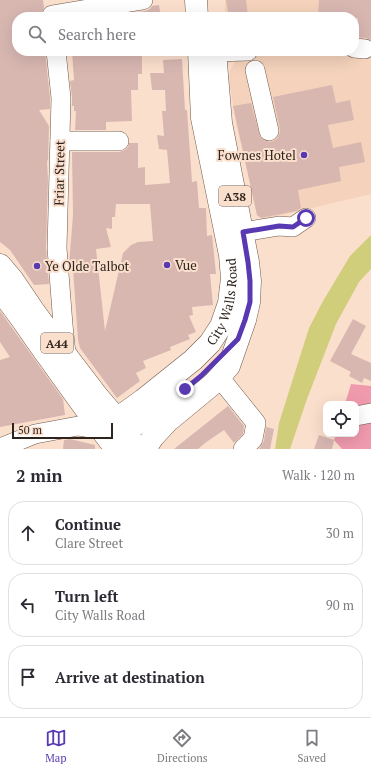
<!DOCTYPE html>
<meta charset="utf-8">
<style>
body{margin:0;font-family:"PT Serif",serif;background:#f7f7f7;color:#2b2b33}
.controls{position:absolute;right:12px;bottom:12px;display:grid;overflow:hidden;border-radius:8px;box-shadow:0 4px 16px #0002}
.controls button{width:36px;height:36px;display:grid;place-items:center;padding:0;border:0;border-bottom:1px solid #e1e1e2;background:#fff;color:#2b2b33;font:20px sans-serif}
.scale{position:absolute;left:12px;bottom:10px;width:101px;box-sizing:border-box;padding-left:4px;border:2px solid #2e241d;border-top:0;font-size:11px;line-height:14px;white-space:nowrap;color:#2e241d;-webkit-text-stroke:3px #fbdfcd;paint-order:stroke}
.stop{position:absolute;width:12px;height:12px;margin:-9px;border:3px solid #5839b1;border-radius:50%;background:#fff}
.stop.end{background:#5839b1;border-color:#fff;box-shadow:0 1px 4px #0008}
.list{margin:0;padding:0;list-style:none}
h2{display:flex;justify-content:space-between;align-items:center;height:52px;margin:0;padding:0 16px;font-size:17px}
h2 small{font-size:13px;font-weight:400;color:#7c7c81}
.list li{display:grid;grid-template-columns:26px 1fr auto;gap:12px;align-items:center;box-sizing:border-box;height:64px;margin:0 8px 8px;padding:0 8px;border:1px solid #e1e1e2;border-radius:16px}
.list b{display:block;font-size:15px;white-space:nowrap}
.list p{margin:0;font-size:13px;white-space:nowrap;color:#7c7c81}
.list em{font-size:13px;font-style:normal;color:#7c7c81}
.icon{flex:none;width:22px;height:22px;fill:none;stroke:currentColor;stroke-width:2;stroke-linecap:round;stroke-linejoin:round}
.map{position:relative;flex:none;width:371px;height:449px;overflow:hidden}
.search{position:absolute;background:#fff;box-shadow:0 4px 16px #0002;left:12px;right:12px;top:12px;height:44px;display:flex;align-items:center;gap:10px;box-sizing:border-box;padding:0 14px;border-radius:16px;color:#7c7c81;font-size:15px}
.sheet{height:268px;background:#fff}
nav{display:flex;justify-content:space-around;align-items:center;box-sizing:border-box;height:56px;border-top:1px solid #e1e1e2;background:#fff;font-size:11px;color:#7c7c81}
nav a{display:grid;justify-items:center;gap:2px}
nav .on{color:#5839b1}
.map>svg:first-child{display:block}
</style>
<div class="map">
<svg width="371" height="449" viewBox="0 0 371 449">
<rect width="100%" height="100%" fill="#fbdfcd"/>
<!-- built -->
<polygon fill="#f4d2bb" points="225,0 371,0 371,194 266,219 262,219 257,215 236,123 232,98 229,82 230,71 237,57 233,51 354,51 354,17 225,17"/>
<!-- green -->
<polygon fill="#f09aae" points="351,384 371,386 371,449 342,449 334,440 336,434 356,434 356,404 345,404"/>
<!-- water -->
<polygon fill="#d1ce7b" points="371,235 371,269 359,282 336,324 307,399 290,449 275,449 279,423 309,328 323,301 350,256"/>
<!-- building -->
<g fill="#d8b7b1" fill-rule="evenodd">
<polygon points="0,0 43,0 44,8 42,12 41,17 17,17 17,51 45,51 50,98 50,109 39,110 49,126 48,160 47,161 48,179 46,248 49,284 34,285 10,250 0,242"/>
<polygon points="226,0 246,0 248,17 229,17"/>
<polygon points="319,0 371,0 371,40 366,38 357,37 358,18 318,17"/>
<polygon points="159,5 161,17 108,17 145,11 150,9 152,6"/>
<polygon points="72,51 99,51 99,56 142,55 142,74 138,74 138,90 131,90 132,121 106,122 106,130 75,130 76,111 74,111 74,106 72,106 72,97 70,81 74,80"/>
<path d="M182,59L185,110H187L192,182L197,181L199,208H206L207,236L212,235L216,274H210L213,305L192,307L193,315L189,316L196,332L188,335L190,339L170,347L171,350L143,361L146,368L136,373L140,381L117,398L80,348L78,340L73,269H70L69,265L73,215L72,152H119L125,150L128,147L129,143H138V168L145,167V185L170,183L167,150L159,149L157,135L164,136L162,111H166L165,90H152L150,73H164L163,60ZM116,204H150L153,241L138,242L131,245L123,253L105,331L96,249L111,247L106,228L112,229V217H115Z"/>
<polygon points="332,85 336,103 350,100 354,120 328,125 333,148 361,142 365,162 339,167 341,181 298,190 301,208 296,211 261,218 257,215 233,106 251,103 260,137 265,141 271,142 277,139 280,133 280,129 273,97"/>
<polygon points="0,311 63,399 65,415 0,427 0,360 10,357 0,342"/>
<polygon points="353,319 366,326 351,354 371,363 371,381 364,378 362,383 349,376 351,372 330,361"/>
<polygon points="228,406 244,426 243,434 234,443 224,430 205,443 198,449 174,449"/>
<polygon points="266,427 274,429 270,449 259,449 264,441"/>
<polygon points="319,435 334,440 332,449 314,449"/>
<polygon points="70,439 95,445 95,449 63,449 64,440"/>
</g>
<g fill="none" stroke-linecap="round" stroke-linejoin="round">
<!-- minor casing -->
<g stroke="#6f5848" stroke-width="20">
<g id="minor">
<polyline points="52,15 143,0"/>
<polyline points="354,48 365,49"/>
<polyline points="56,51 61,98 57,248 63,325 66,354"/>
<polyline points="215,52 248,51"/>
<polyline points="255,70 269,131"/>
<polyline points="60,141 119,141"/>
<polyline points="243,232 279,226 293,227 306,218"/>
<polyline points="219,377 256,423 253,439 243,449"/>
<polyline points="356,416 371,413"/>
<polyline points="0,448 35,434 78,426 101,430"/>
</g>
</g>
<!-- major casing -->
<g stroke="#6f5848" stroke-width="23">
<g id="major">
<polyline points="196,0 197,17"/>
<polyline points="0,265 12,279 33,310 72,363 98,397 117,419 137,449"/>
<path d="M0,291C18,312 32,335 49,358C71,389 93,420 116,449"/>
<path id="s1" d="M101,430L143,400L193,360L210,343L221,326L229,303L232,278L230,255L202,118L199,51"/>
<polyline points="125,432 167,403 181,392"/>
<polyline points="145,449 153,437 168,421 214,383 229,366 245,320 249,302 250,281 248,262 221,123 215,51"/>
</g>
</g>
<!-- minor -->
<use href="#minor" stroke="#fff" stroke-width="19"/>
<!-- major -->
<use href="#major" stroke="#fff" stroke-width="22"/>
</g>
<g fill="none" stroke-linecap="round" stroke-linejoin="round">
<!-- route -->
<polyline stroke="#5839b1" stroke-width="5" points="185,389 201,376 238,339 245,320 250,302 250,281 248,262 243,232 279,226 293,227 306,218"/>
</g>
<!-- markers -->
<g fill="#5839b1" stroke="#fbdfcd" stroke-width="1.5">
<circle cx="304" cy="155" r="4"/>
<circle cx="167" cy="265" r="4"/>
<circle cx="37" cy="266" r="4"/>
</g>
<g text-anchor="middle" dominant-baseline="central" stroke-width="4" stroke-linejoin="round" paint-order="stroke">
<!-- shield labels -->
<g fill="#fbdfcd" stroke="#6c5c52" stroke-width="1">
<rect x="219" y="186" width="32" height="20" rx="3"/>
<rect x="41" y="333" width="32" height="20" rx="3"/>
</g>
<g font-size="12" font-weight="bold" fill="#2e241d">
<text x="235" y="196">A38</text>
<text x="57" y="343">A44</text>
</g>
<!-- poi labels -->
<g font-size="13" fill="#2e241d" stroke="#fbdfcd" text-anchor="start">
<text x="296" y="155" text-anchor="end">Fownes Hotel</text>
<text x="175" y="265">Vue</text>
<text x="45" y="266">Ye Olde Talbot</text>
</g>
<!-- street labels -->
<g font-size="13" fill="#2e241d" stroke="#fbdfcd">
<text transform="translate(59 173) rotate(-89)">Friar Street</text>
<text stroke="none"><textPath href="#s1" startOffset="184">City Walls Road</textPath></text>
</g>
</g>
</svg>
<div class="controls">
<button><svg class="icon" aria-label="locate" viewBox="0 0 24 24"><circle cx="12" cy="12" r="6"/><path d="M12 2v4M12 18v4M2 12h4M18 12h4"/></svg></button>
</div>
<div class="scale">50 m</div>
<div class="stop" style="left:306px;top:218px"></div>
<div class="stop end" style="left:185px;top:389px"></div>
<div class="search"><svg class="icon" aria-label="search" viewBox="0 0 24 24"><circle cx="10" cy="10" r="6"/><path d="M15 15l6 6"/></svg>Search here</div>
</div>
<section class="sheet">
<h2>2 min<small>Walk · 120 m</small></h2>
<ul class="list">
<li><svg class="icon" aria-label="ahead" viewBox="0 0 24 24"><path d="M12 20V5M6 11l6-6 6 6"/></svg><div><b>Continue</b><p>Clare Street</p></div><em>30 m</em></li>
<li><svg class="icon" aria-label="left" viewBox="0 0 24 24"><path d="M17 20v-9H6M10 6l-5 5 5 5"/></svg><div><b>Turn left</b><p>City Walls Road</p></div><em>90 m</em></li>
<li><svg class="icon" aria-label="arrive" viewBox="0 0 24 24"><path d="M6 21V4h12l-3 4 3 4H6"/></svg><div><b>Arrive at destination</b></div></li>
</ul>
</section>
<nav>
<a class="on"><svg class="icon" aria-label="map" viewBox="0 0 24 24"><path d="M3 6l6-2 6 2 6-2v14l-6 2-6-2-6 2zM9 4v14M15 6v14"/></svg>Map</a>
<a><svg class="icon" aria-label="directions" viewBox="0 0 24 24"><path d="M12 3l9 9-9 9-9-9zM9 14v-3h6M13 9l2 2-2 2"/></svg>Directions</a>
<a><svg class="icon" aria-label="saved" viewBox="0 0 24 24"><path d="M7 4h10v16l-5-4-5 4z"/></svg>Saved</a>
</nav>
